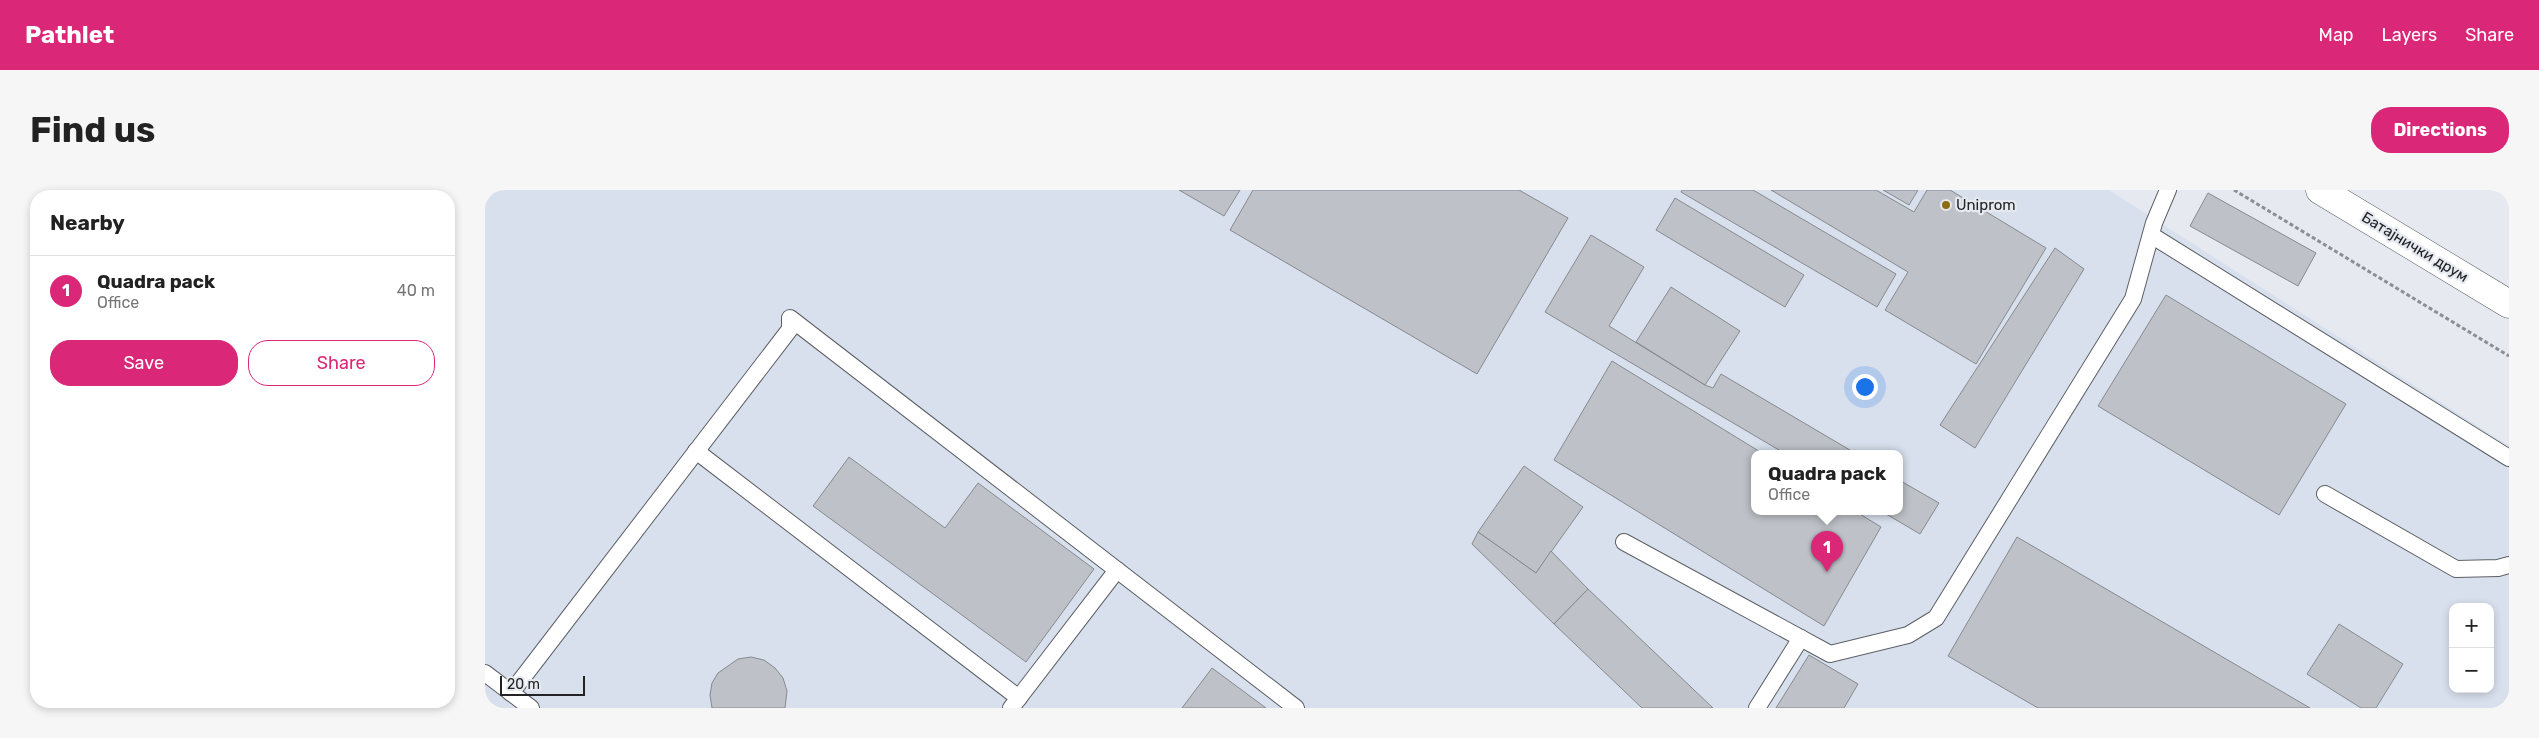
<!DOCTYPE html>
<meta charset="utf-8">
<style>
body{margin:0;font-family:Rubik,sans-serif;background:#f6f6f6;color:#222}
.controls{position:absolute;right:15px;bottom:15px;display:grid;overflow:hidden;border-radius:10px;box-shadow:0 2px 8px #0003}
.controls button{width:45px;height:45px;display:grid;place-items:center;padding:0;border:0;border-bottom:1px solid #e0e0e0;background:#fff;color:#222;font:25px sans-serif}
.scale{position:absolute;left:15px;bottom:12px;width:85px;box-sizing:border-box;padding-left:5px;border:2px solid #212325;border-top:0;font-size:14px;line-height:18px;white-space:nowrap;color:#212325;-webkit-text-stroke:4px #e6eaf0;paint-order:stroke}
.you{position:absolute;left:1379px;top:196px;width:18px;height:18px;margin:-12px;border:4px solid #fff;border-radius:50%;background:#1a73e8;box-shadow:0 0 0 8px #1a73e833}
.badge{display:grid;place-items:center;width:32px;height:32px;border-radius:50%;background:#db2777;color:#fff;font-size:16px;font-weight:700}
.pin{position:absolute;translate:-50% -41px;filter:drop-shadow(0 1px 2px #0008)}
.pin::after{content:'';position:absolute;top:26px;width:18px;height:15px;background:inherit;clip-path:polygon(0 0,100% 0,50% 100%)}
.popup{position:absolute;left:1266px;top:260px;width:152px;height:65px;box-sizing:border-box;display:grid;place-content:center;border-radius:10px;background:#fff;filter:drop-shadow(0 1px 4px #0005);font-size:16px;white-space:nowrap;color:#767676}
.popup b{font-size:19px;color:#222}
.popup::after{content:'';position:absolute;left:50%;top:100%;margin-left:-10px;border:10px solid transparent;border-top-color:#fff}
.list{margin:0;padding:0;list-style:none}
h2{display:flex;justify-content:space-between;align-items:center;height:65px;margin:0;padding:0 20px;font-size:21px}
h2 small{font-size:16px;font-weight:400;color:#767676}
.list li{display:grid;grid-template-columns:32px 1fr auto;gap:15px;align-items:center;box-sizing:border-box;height:70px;padding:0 20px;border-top:1px solid #e0e0e0}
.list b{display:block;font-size:19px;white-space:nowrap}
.list p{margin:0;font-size:16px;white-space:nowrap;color:#767676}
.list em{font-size:16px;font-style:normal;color:#767676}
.actions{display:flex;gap:10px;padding:15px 20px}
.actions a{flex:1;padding:11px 0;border:1px solid #db2777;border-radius:20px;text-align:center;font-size:18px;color:#db2777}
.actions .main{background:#db2777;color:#fff}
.map{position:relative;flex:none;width:2024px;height:518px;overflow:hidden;border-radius:20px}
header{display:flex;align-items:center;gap:30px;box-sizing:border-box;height:70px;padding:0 25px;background:#db2777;color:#fff}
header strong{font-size:24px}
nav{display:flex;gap:28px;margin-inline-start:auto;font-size:18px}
.intro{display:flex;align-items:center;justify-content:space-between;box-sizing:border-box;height:120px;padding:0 30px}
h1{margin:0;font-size:35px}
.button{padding:12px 22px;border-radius:20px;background:#db2777;color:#fff;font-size:18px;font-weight:700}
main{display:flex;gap:30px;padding:0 30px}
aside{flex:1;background:#fff;border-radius:20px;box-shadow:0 2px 8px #0003}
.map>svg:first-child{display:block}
</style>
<header>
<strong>Pathlet</strong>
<nav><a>Map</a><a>Layers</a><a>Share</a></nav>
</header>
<div class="intro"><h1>Find us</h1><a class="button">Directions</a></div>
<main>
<aside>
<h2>Nearby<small></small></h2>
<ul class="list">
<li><span class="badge">1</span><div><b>Quadra pack</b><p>Office</p></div><em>40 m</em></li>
</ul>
<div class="actions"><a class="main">Save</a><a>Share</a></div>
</aside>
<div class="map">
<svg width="2024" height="518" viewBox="0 0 2024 518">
<rect width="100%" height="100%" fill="#e6eaf0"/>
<!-- built -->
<path fill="#d8e0ed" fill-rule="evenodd" d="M0,0H1624L2024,256V518H0ZM1270,263H1414V321H1270ZM1968,417H2005V499H1968Z"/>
<!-- building -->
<g fill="#bec2c8" stroke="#868a8f">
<polygon points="694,0 755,0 739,26"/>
<polygon points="768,0 1034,0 1083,28 992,184 745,40"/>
<polygon points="1197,0 1268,0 1411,84 1392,117 1196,2"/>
<polygon points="1286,0 1391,0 1429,22 1442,0 1465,0 1561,58 1491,174 1400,120 1423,82"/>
<polygon points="1398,0 1433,0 1424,15"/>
<polygon points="1723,3 1831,63 1813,96 1705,36"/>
<polygon points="1190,8 1319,85 1300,117 1171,40"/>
<polygon points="1106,45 1159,77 1124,136 1220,195 1228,198 1236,184 1370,263 1299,263 1060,122"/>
<polygon points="1570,58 1599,79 1490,258 1455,235"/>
<polygon points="1186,97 1255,141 1220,195 1151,152"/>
<polygon points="1681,105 1861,214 1794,325 1613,216"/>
<polygon points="1127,171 1277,263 1270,263 1270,321 1370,321 1396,337 1339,436 1069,270"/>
<polygon points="364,267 460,338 493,293 609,379 541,472 328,316"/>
<polygon points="1039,276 1098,317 1051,383 993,342"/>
<polygon points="1414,290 1454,313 1435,344 1396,321 1414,321"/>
<polygon points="993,342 1051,383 1066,361 1103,399 1069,434 987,354"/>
<polygon points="1532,347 1825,518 1553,518 1463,466"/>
<polygon points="1103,399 1228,518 1157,518 1069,434"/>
<polygon points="1854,434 1918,474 1891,518 1876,518 1822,484"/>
<polygon points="1324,465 1373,494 1359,518 1291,518"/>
<polygon points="266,467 279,470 290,478 298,488 302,501 300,518 227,518 225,505 227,493 233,483 253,469"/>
<polygon points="727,478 781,518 697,518"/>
</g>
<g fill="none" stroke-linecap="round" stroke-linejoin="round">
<!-- service casing -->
<g stroke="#5c6065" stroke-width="18">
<g id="service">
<polyline points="1666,45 2024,268"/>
<polyline points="211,261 534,508"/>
<polyline points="1840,304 1971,379 2013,378 2024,375"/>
<polyline points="1139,352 1345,464 1423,445 1451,428 1648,109 1669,33 1683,0"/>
<polyline points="0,483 46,518"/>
<polyline points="26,503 305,139 305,128 811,518"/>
<polyline points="526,518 632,380"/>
<polyline points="1272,518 1316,448"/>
</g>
</g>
<!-- secondary casing -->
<g stroke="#5c6065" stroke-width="29">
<polyline id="secondary" points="1835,0 2024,114"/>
</g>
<!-- path -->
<polyline stroke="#8b8e93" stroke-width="3" stroke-dasharray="4 2.5" stroke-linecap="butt" points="1749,0 2024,166"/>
<!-- service -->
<use href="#service" stroke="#fff" stroke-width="16"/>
<!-- secondary -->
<use href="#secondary" stroke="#fff" stroke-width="28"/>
</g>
<!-- markers -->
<circle fill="#8c6d0f" stroke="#e6eaf0" stroke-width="2" cx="1461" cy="15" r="5"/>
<g text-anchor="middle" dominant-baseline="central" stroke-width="4.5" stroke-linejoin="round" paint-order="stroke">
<!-- poi labels -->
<g font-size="15" fill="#212325" stroke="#e6eaf0" text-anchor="start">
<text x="1471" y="15">Uniprom</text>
</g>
<!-- street labels -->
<g font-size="15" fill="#212325" stroke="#e6eaf0">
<text transform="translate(1930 57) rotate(31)">Батајнички друм</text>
</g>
</g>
</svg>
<div class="controls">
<button>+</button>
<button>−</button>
</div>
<div class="scale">20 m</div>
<div class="you"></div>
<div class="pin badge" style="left:1342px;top:382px">1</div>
<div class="popup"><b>Quadra pack</b>Office</div>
</div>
</main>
